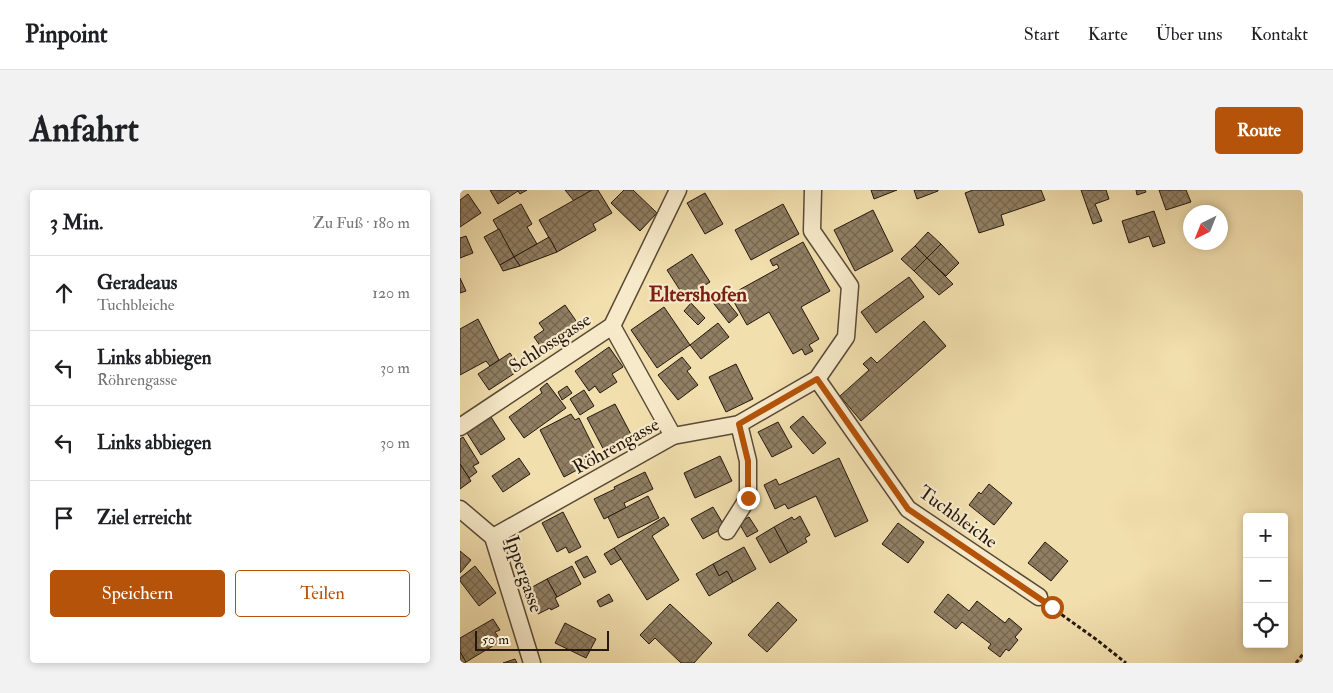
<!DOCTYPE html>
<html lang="de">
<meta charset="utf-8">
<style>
body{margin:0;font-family:"IM FELL Double Pica",serif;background:#f2f2f2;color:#202124}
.controls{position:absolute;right:15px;bottom:15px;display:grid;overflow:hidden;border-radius:5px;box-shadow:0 2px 8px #0003}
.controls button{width:45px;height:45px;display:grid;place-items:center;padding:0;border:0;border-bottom:1px solid #e0e0e0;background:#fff;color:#202124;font:25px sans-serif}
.compass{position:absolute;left:723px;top:15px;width:45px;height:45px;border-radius:50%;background:#fff;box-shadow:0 2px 8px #0003;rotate:223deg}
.scale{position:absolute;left:15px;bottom:12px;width:134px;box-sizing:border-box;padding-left:5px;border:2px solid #261811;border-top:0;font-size:14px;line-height:18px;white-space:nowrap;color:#261811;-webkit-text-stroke:4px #f7eaca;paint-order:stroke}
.stop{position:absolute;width:15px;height:15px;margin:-11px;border:4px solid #b45309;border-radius:50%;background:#fff}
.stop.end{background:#b45309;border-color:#fff;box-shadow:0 1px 5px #0008}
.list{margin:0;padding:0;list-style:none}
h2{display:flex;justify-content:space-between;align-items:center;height:65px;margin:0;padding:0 20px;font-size:21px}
h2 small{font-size:16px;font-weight:400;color:#757577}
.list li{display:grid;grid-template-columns:32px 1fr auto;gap:15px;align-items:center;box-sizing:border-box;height:75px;padding:0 20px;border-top:1px solid #e0e0e0}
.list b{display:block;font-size:19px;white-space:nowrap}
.list p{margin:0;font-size:16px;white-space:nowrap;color:#757577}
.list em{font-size:16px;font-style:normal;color:#757577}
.actions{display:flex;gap:10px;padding:15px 20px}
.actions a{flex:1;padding:11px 0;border:1px solid #b45309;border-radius:5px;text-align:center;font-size:18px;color:#b45309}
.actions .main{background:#b45309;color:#fff}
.icon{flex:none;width:28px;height:28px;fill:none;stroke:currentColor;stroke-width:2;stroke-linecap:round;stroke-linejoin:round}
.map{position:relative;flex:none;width:843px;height:473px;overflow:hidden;border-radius:5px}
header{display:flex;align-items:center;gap:30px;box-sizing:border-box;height:70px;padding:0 25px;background:#fff;border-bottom:1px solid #e0e0e0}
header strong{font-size:24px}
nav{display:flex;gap:28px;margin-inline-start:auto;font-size:18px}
.intro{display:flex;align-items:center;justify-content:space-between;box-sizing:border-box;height:120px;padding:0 30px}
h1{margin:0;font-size:35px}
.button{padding:12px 22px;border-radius:5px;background:#b45309;color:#fff;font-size:18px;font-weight:700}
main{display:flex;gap:30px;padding:0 30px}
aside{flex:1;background:#fff;border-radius:5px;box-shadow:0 2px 8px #0003}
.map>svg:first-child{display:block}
</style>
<header>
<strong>Pinpoint</strong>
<nav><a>Start</a><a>Karte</a><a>Über uns</a><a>Kontakt</a></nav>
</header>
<div class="intro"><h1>Anfahrt</h1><a class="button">Route</a></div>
<main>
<aside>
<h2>3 Min.<small>Zu Fuß · 180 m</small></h2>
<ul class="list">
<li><svg class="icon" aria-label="ahead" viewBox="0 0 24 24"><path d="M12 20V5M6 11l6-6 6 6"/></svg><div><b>Geradeaus</b><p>Tuchbleiche</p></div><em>120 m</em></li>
<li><svg class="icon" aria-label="left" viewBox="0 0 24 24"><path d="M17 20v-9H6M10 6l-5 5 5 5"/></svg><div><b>Links abbiegen</b><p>Röhrengasse</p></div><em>30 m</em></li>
<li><svg class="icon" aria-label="left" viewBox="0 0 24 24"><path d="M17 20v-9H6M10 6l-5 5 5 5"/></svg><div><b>Links abbiegen</b></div><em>30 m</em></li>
<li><svg class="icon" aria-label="arrive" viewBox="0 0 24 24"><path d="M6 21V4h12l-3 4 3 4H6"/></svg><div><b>Ziel erreicht</b></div></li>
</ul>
<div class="actions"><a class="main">Speichern</a><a>Teilen</a></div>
</aside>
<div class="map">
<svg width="843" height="473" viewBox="0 0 843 473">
<defs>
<pattern id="building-cross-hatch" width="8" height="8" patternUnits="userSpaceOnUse" patternTransform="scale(1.25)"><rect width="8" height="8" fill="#907f63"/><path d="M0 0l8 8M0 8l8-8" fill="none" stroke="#756750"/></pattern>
</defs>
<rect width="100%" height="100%" fill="#f2dfae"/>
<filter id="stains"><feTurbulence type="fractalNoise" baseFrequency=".004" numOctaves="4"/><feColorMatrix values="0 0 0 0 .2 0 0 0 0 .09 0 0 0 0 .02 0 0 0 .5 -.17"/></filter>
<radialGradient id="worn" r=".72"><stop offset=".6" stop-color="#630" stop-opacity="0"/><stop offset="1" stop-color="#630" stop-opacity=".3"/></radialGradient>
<!-- building -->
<g fill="url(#building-cross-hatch)" stroke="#261811">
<polygon points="30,0 67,0 60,4 58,1 38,14"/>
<polygon points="105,0 132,0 114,11"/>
<polygon points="132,0 138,0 152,23 133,34 136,40 97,62 79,30"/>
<polygon points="164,0 173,0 197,23 180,41 151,13"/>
<polygon points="411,0 437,0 414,9"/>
<polygon points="454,0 478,0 478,1 457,9"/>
<polygon points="513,0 581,0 585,10 541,25 544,35 519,43 505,3"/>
<polygon points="621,0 646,0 649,9 635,14 642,31 633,34"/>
<polygon points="676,0 685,0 686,2 677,5"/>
<polygon points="699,0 726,0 731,12 706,20"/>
<polygon points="245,3 263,34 245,44 227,13"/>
<polygon points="8,4 21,23 0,37 0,10"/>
<polygon points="61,14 72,34 67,37 77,54 54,67 33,30"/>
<polygon points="323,14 339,44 291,70 275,40"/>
<polygon points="413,20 433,61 395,81 374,40"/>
<polygon points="694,21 705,53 693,57 689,46 669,53 662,31"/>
<polygon points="39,39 54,67 40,75 24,47"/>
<polygon points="468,42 481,54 467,68 455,56"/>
<polygon points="6,46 13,63 0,68 0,48"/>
<polygon points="89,47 97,62 60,76 54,67"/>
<polygon points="343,52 370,101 341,117 359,149 349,155 353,161 345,165 342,159 333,164 309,122 287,135 270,105 319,78 317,74 313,76 310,70"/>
<polygon points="481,54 499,73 486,86 467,68"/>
<polygon points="455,56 467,68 454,81 441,69"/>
<polygon points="232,64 250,92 225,108 207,80"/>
<polygon points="54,67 60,76 43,81 40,75"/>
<polygon points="467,68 493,94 479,105 454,81"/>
<polygon points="449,87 464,107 416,143 401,122"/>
<polygon points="0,88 6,101 0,103"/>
<polygon points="260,103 278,125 269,133 251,110"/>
<polygon points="231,113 245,128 238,135 224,121"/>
<polygon points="105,115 121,138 85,163 74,147 84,140 79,133"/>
<polygon points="204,117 230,155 197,178 171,140"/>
<polygon points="18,129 39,170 30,176 26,171 0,185 0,139"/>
<polygon points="464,131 486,156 401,231 380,206 409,180 403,174 411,167 417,173"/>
<polygon points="258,133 269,147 241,169 230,155"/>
<polygon points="149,157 163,177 152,184 157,192 140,203 135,196 129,201 115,181"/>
<polygon points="50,163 57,174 54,175 58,181 29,200 18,184"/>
<polygon points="222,167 231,178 227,181 238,195 218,210 198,185"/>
<polygon points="276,174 293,209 266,222 249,187"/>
<polygon points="87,193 106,218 64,248 49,227 82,203 80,199"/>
<polygon points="107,196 112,203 102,210 98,202"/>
<polygon points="124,200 134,216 120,225 110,209"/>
<polygon points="155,214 175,252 147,266 127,228"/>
<polygon points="111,224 115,230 119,228 139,268 104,287 80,240"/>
<polygon points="343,226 366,253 353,264 330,237"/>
<polygon points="31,227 45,249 21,265 7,243"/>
<polygon points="318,232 332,257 312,267 298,242"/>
<polygon points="3,247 19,273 13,276 17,282 9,288 0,274 0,249"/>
<polygon points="260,266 272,291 235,308 224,283"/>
<polygon points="59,268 70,284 43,302 32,286"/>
<polygon points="379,268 408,331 375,347 356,306 328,319 325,314 315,319 304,295 316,289 319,295"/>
<polygon points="0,274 11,291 0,299"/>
<polygon points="185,282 193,299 164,313 166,318 144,329 134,309 155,299 154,297"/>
<polygon points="529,294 552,313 534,335 509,315 519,302 521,304"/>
<polygon points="188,306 199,328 158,348 148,327"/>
<polygon points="253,317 265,337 243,349 231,329"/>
<polygon points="103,322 121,357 109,363 106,357 97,362 82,333"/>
<polygon points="340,326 350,345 345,348 347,352 328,363 314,337 332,327 334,330"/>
<polygon points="204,327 209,335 192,346 219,390 187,410 154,358"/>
<polygon points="289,327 298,341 287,347 279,333"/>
<polygon points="438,333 464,352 448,373 422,354"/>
<polygon points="314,337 328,363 310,373 296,348"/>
<polygon points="585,352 608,371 591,391 568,373"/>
<polygon points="284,357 296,379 273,392 267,381 259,386 253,374"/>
<polygon points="154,358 161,369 151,375 144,364"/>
<polygon points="0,361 11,370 0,383"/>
<polygon points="127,366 136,382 124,388 115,372"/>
<polygon points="253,374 259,386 267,381 273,392 249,406 236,384"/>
<polygon points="15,376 36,403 19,416 0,391 0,388"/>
<polygon points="112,376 121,394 97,407 87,389"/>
<polygon points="87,389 97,407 95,408 99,416 91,420 90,418 78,424 65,401"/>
<polygon points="149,404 153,411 140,417 137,411"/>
<polygon points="488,404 509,421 517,411 545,433 549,428 562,439 555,447 558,450 549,461 546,459 540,467 528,458 531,454 502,432 496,439 474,422"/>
<polygon points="318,412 337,430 307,462 288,445"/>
<polygon points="210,414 252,453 234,473 221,473 195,448 189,454 180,445"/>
<polygon points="33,429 40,440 35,442 41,451 6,472 0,462 0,448"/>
<polygon points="105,433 136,449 126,468 95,453"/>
<polygon points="0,462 6,472 4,473 0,473"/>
<polygon points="55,469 57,473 43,473"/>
</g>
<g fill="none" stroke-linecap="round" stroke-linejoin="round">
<!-- street casing -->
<g stroke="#594a38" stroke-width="19">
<g id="street">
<polyline points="152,136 213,246"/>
<polyline points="357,189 448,319 579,407"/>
<polyline points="0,237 152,136 218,0"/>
<polyline points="0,319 33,347 72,473"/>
<polyline points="267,341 288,308 288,271 279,234"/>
<polyline points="33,347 213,246 279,234 357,189 386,147 390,96 352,41 353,0"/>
</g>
</g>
<!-- path -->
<g stroke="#261811" stroke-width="3" stroke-dasharray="4 2.5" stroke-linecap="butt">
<polyline points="591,417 637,450 666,473"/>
<polyline points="836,473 843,464"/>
</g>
<!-- street -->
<use href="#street" stroke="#f7eaca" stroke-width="16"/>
</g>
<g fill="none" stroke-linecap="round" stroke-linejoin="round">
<!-- route -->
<polyline stroke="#b45309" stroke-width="6" points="288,308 288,271 279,234 357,189 448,319 592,417"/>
</g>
<g text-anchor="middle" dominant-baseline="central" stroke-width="4.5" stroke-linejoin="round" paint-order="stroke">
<!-- street labels -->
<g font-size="19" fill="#261811" stroke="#f7eaca">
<text transform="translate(90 153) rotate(-33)">Schlossgasse</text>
<text transform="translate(156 256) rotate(-29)">Röhrengasse</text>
<text transform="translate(498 327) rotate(36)">Tuchbleiche</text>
<text transform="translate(64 384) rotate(71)">Ippergasse</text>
</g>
<!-- quarter labels -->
<g font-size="21" font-weight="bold" fill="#7a1f14" stroke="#f7eaca">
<text x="238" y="104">Eltershofen</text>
</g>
</g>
<rect width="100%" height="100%" filter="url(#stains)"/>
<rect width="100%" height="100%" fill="url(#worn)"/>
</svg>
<div class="controls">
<button>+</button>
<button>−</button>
<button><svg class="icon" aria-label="locate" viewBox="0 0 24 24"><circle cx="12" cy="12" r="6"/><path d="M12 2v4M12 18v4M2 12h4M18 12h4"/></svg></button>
</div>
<svg class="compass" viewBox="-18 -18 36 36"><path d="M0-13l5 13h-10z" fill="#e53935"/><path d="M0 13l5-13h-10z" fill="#757577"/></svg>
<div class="scale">50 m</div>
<div class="stop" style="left:592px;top:417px"></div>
<div class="stop end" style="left:288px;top:308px"></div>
</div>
</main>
